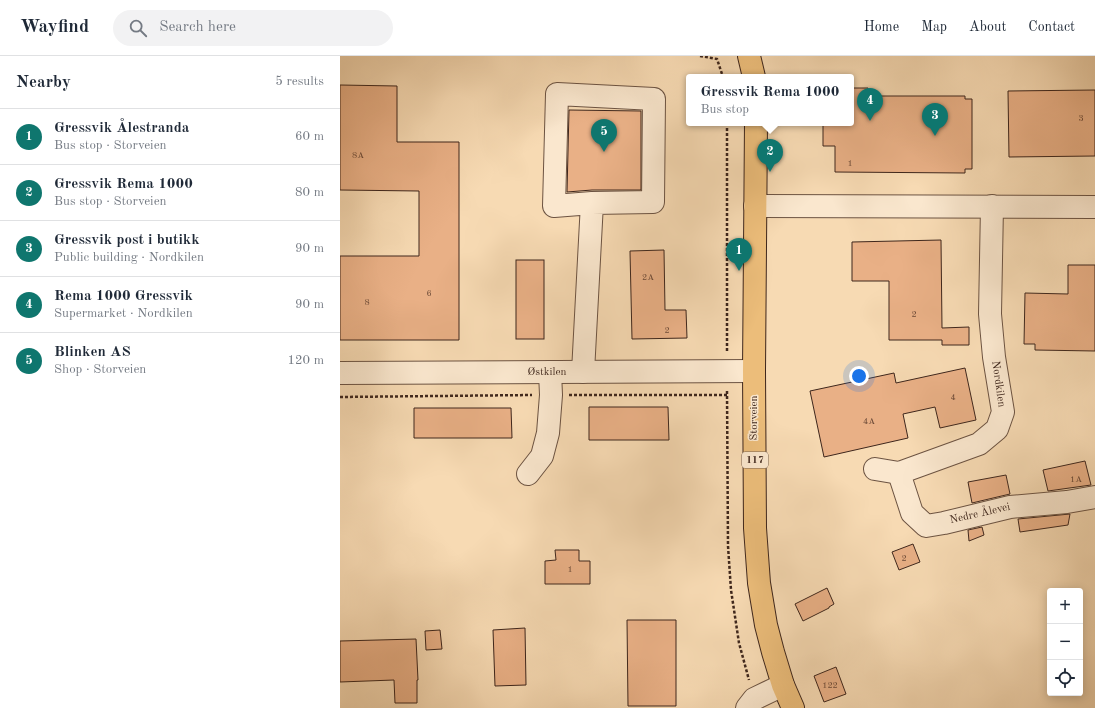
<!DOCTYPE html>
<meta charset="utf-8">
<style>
body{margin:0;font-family:"Old Standard TT",serif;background:#f2f2f3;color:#1f2937}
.controls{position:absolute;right:12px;bottom:12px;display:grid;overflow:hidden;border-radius:4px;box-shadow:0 2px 10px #0003}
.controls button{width:36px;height:36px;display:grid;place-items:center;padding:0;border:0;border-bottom:1px solid #e0e1e3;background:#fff;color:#1f2937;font:20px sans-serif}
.you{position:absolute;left:519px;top:320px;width:14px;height:14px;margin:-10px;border:3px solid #fff;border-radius:50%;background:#1a73e8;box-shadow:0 0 0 6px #1a73e833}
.badge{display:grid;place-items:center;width:26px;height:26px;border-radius:50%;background:#0f766e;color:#fff;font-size:13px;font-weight:700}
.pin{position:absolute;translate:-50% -33px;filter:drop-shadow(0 1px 2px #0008)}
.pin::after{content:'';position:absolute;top:21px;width:14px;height:12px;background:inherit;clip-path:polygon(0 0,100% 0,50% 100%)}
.popup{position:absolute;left:346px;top:18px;width:168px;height:52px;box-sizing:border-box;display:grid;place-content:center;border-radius:4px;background:#fff;filter:drop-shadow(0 1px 3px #0005);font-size:13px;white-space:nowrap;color:#747a83}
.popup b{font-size:15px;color:#1f2937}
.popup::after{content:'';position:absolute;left:50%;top:100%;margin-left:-8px;border:8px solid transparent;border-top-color:#fff}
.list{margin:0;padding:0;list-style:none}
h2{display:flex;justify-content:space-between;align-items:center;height:52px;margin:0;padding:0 16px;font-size:17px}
h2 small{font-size:13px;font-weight:400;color:#747a83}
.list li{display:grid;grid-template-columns:26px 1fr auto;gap:12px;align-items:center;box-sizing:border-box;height:56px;padding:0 16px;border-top:1px solid #e0e1e3}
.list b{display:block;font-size:15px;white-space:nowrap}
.list p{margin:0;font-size:13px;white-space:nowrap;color:#747a83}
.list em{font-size:13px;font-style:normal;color:#747a83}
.icon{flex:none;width:22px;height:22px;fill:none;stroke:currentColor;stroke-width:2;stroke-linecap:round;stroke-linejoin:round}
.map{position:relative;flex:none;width:755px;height:652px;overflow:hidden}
header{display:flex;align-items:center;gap:24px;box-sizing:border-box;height:56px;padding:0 20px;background:#fff;border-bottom:1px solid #e0e1e3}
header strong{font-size:19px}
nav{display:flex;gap:22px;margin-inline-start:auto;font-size:14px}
.search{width:280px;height:36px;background:#f2f2f3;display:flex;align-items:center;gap:10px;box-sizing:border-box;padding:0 14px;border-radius:22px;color:#747a83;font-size:15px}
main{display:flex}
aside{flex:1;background:#fff}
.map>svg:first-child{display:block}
</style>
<header>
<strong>Wayfind</strong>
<div class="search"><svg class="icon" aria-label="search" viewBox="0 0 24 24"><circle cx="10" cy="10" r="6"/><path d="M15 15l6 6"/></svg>Search here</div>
<nav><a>Home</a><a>Map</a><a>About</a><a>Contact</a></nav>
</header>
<main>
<aside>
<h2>Nearby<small>5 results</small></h2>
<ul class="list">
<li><span class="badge">1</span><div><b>Gressvik Ålestranda</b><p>Bus stop · Storveien</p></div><em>60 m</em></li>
<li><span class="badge">2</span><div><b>Gressvik Rema 1000</b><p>Bus stop · Storveien</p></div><em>80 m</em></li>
<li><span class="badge">3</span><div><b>Gressvik post i butikk</b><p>Public building · Nordkilen</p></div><em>90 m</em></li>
<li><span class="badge">4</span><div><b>Rema 1000 Gressvik</b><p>Supermarket · Nordkilen</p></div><em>90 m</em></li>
<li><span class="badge">5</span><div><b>Blinken AS</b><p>Shop · Storveien</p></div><em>120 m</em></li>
</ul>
</aside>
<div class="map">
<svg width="755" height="652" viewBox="0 0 755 652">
<rect width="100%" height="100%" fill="#f7dab3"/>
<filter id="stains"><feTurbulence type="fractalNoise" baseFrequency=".005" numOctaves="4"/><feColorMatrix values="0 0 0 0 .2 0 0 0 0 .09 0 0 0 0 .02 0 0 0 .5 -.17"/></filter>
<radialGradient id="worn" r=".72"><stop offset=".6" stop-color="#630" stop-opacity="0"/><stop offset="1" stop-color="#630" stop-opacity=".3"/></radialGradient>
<!-- building -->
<g fill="#e9b086" stroke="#3e261c">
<polygon points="0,29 57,30 57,86 119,86 119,284 0,284 0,200 79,200 79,135 0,134"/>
<polygon points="511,32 528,32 528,40 625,40 625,43 632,43 632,113 625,113 625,117 495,116 495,90 483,90 483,67 511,67"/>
<polygon points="755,34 755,100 669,101 668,35"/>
<polygon points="229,54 301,55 301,134 252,134 227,136"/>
<polygon points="601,184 602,272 629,271 629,289 602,289 602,284 549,284 549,225 512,225 512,186"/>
<polygon points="324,194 325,254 346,254 347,282 292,283 290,195"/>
<rect x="176" y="204" width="28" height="79"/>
<polygon points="728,209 755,209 755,295 695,294 695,288 684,288 685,237 728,238"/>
<polygon points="625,312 636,364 600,372 595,351 563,358 568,382 484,401 470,335 554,317 556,327"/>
<polygon points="249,351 328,351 329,384 249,384"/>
<polygon points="74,352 171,352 172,382 74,382"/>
<polygon points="745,405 751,429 708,435 703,414"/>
<polygon points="666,419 670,438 632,447 628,426"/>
<polygon points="730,458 728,469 680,476 678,463"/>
<polygon points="642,471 644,479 629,485 628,474"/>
<polygon points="573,488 580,506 559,514 552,496"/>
<polygon points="215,494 239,494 239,505 250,505 250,528 205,528 205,505 216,504"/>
<polygon points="487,532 494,548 489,551 489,552 463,565 455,548"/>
<polygon points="287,564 336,564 336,650 288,650"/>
<polygon points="185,572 186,629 155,630 153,574"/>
<polygon points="100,574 102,593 86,594 85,575"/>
<polygon points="76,583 78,624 77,624 77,647 55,647 54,624 0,626 0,585"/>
<polygon points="496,611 506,638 484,646 474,620"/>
</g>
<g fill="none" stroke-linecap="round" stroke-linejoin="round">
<!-- minor casing -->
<g stroke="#6c5342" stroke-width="24">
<g id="minor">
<polyline points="415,150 755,151"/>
<polyline points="243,316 252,147 313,146 314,43 217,38 214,150 252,147"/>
<polyline points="0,317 414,315"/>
<polyline points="535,413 559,417 639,388 657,373 663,356 654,301 650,258 652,150"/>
<polyline points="559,417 572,457 586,470 604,467 670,451 727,446 755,441"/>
<polyline points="188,418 202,400 208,377 211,339 210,316"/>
<polyline points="407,652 414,643 443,629"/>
</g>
</g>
<!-- major casing -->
<g stroke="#3e261c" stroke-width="24">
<g id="major">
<polyline points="409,0 414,21"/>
<polyline points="416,67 414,315 415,472 419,527 426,569 433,596 443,629 453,652"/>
</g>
</g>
<!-- path -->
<g stroke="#3e261c" stroke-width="2.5" stroke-dasharray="3 2" stroke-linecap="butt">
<polyline points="360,0 377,3 383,21"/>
<polyline points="387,67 387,296"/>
<polyline points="388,201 392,200"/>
<polyline points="387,335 388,490 391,534 399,587 409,624"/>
<polyline points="229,339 387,339"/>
<polyline points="0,341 192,339"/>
</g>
<!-- minor -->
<use href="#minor" stroke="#fae7ce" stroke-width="22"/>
<!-- major -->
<use href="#major" stroke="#ecbd7a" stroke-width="22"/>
</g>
<g text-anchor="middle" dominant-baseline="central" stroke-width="3" stroke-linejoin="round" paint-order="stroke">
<!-- number labels -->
<g font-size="9" fill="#694836">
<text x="741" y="62">3</text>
<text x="18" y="99">8A</text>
<text x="510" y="107">1</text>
<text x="308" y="221">2A</text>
<text x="89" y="237">6</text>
<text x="27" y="246">8</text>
<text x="574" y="258">2</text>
<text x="327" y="274">2</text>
<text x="613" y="341">4</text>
<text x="529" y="365">4A</text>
<text x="736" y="423">1A</text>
<text x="564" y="502">2</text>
<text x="230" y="513">1</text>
<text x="490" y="629">122</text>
</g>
<!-- shield labels -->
<rect fill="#fae7ce" stroke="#766051" stroke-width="1" x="402" y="396" width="26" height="16" rx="3"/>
<g font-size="10" font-weight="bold" fill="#3e261c">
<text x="415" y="404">117</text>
</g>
<!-- street labels -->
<g font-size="11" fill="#3e261c" stroke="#fae7ce">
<text x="207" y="316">Østkilen</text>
<text transform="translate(658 328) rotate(82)">Nordkilen</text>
<text transform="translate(414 362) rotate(-90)">Storveien</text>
<text transform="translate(640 458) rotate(-13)">Nedre Ålevei</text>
</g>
</g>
<rect width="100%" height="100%" filter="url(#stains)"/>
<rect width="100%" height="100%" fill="url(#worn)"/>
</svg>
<div class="controls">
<button>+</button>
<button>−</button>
<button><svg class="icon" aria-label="locate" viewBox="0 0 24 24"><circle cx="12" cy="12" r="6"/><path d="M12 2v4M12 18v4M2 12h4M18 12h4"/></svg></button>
</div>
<div class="you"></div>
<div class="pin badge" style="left:399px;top:215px">1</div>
<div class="pin badge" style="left:430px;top:116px">2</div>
<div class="popup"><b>Gressvik Rema 1000</b>Bus stop</div>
<div class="pin badge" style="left:595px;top:80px">3</div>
<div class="pin badge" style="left:530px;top:65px">4</div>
<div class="pin badge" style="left:264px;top:96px">5</div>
</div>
</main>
